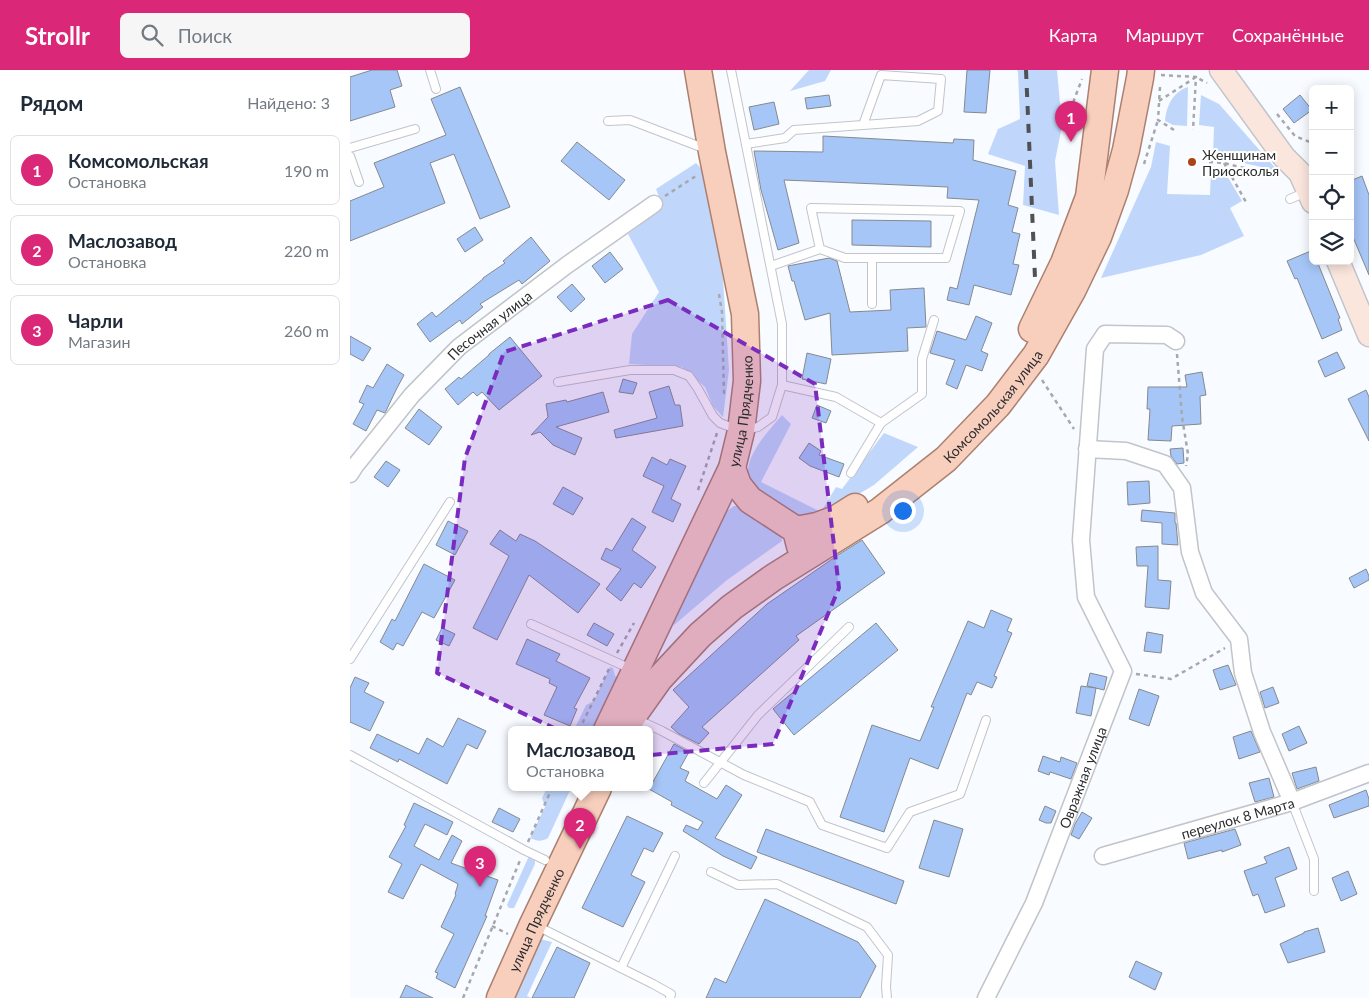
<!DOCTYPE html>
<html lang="ru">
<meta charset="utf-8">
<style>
body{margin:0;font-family:Lato,sans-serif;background:#f6f6f7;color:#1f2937}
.controls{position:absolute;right:15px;top:15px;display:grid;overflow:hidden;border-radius:8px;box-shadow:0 2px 12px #0003}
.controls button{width:45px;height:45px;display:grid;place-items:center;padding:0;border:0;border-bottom:1px solid #e0e1e3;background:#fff;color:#1f2937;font:25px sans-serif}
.you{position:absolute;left:552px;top:440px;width:18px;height:18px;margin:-12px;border:4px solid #fff;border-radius:50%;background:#1a73e8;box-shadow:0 0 0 8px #1a73e833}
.badge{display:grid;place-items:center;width:32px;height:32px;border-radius:50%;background:#db2777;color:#fff;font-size:16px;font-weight:700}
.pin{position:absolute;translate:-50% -41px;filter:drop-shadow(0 1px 2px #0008)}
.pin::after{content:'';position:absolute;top:26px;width:18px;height:15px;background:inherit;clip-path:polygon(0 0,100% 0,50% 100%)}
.popup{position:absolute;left:158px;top:656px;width:145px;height:65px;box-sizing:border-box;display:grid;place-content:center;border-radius:8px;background:#fff;filter:drop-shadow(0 1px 4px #0005);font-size:16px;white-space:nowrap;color:#747a83}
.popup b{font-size:19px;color:#1f2937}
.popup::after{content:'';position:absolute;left:50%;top:100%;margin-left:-10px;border:10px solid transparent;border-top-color:#fff}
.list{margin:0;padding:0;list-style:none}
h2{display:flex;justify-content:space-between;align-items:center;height:65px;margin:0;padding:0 20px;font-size:21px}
h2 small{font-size:16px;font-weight:400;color:#747a83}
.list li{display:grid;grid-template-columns:32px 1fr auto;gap:15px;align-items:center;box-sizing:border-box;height:70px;margin:0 10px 10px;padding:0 10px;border:1px solid #e0e1e3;border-radius:8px}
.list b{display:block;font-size:19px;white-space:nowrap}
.list p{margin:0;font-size:16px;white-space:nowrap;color:#747a83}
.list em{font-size:16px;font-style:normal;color:#747a83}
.icon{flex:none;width:28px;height:28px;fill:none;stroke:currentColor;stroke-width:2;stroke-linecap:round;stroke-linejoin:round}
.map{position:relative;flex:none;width:1019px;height:928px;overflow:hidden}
header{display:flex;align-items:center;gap:30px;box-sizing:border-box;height:70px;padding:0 25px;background:#db2777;color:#fff}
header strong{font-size:24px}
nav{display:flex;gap:28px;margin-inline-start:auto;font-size:18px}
.search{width:350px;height:45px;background:#f6f6f7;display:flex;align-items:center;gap:12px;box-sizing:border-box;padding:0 18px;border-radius:8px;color:#747a83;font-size:19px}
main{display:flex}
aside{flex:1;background:#fff}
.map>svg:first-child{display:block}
</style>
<header>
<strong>Strollr</strong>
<div class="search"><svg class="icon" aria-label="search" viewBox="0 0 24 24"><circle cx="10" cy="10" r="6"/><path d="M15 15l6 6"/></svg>Поиск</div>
<nav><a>Карта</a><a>Маршрут</a><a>Сохранённые</a></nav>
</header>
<main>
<aside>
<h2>Рядом<small>Найдено: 3</small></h2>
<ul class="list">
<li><span class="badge">1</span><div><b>Комсомольская</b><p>Остановка</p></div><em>190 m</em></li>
<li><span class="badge">2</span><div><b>Маслозавод</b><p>Остановка</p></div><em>220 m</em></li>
<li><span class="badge">3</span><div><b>Чарли</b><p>Магазин</p></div><em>260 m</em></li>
</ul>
</aside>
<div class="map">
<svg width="1019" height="928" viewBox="0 0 1019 928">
<rect width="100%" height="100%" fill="#f8fbff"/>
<!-- green -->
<g fill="#c0d7fb">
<polygon points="459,0 481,0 475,11 440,21"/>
<polygon points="667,0 707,0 712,56 705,91 709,145 673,135 675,96 638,84 648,59 670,49 668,2"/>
<path d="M838,17L837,56L823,55L815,51C816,36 823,22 838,17Z"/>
<polygon points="851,25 869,34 928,101 863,86 864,57 849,55"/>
<polygon points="806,72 820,76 817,124 860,125 861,101 876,104 892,131 880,138 894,166 851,185 751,208 801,97"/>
<polygon points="346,93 354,101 373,209 379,300 373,347 363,336 355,317 332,297 279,294 282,264 309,222 278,164 313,138 306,119"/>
<path d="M432,345L441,354L411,412L471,442L486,417L492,419L534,363L568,377L524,415L475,444L450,450C437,442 418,432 407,422C381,399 417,363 432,345Z"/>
<polygon points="384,436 396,437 431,462 432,471 377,510 324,555 320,551 374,443"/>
<polygon points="260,597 263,598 265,606 267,607 270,612 247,660 224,660 236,635 244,631"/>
<path d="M197,718H221L198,768C191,772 187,771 180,768L195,737L192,728Z"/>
<polygon points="179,786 185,789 185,794 164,838 159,838 157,835"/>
<polygon points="190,869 202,872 177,926 181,928 159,928"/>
</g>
<!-- building -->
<g fill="#a6c6f7" stroke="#86898d">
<polygon points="22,0 47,0 52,16 40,20 45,37 0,51 0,7"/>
<polygon points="617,0 640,0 636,43 614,42"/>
<polygon points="110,17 160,137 130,149 104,84 80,93 95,133 0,171 0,131 34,117 24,93 96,65 81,29"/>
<polygon points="479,25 481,36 457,39 455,28"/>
<polygon points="950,25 962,40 944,53 933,39"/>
<polygon points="424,32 429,54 404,60 399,37"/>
<polygon points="473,66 603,73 604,69 624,70 623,90 666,101 658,135 668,138 662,162 670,164 663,194 669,195 661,225 624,215 619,235 597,230 600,217 607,219 629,130 597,128 598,117 434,110 449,173 428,180 411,120 404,81 473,82"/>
<polygon points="227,72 275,110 259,130 211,91"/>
<polygon points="1012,106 1019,125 1019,205 1000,160 1000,111"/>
<polygon points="502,150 581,151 581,177 502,175"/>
<polygon points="125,157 133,170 115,182 107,169"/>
<polygon points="181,167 200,191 172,214 169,210 130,234 133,237 112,254 110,250 80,272 67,254 82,242 86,247 133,209 133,208 155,193 153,191"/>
<polygon points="963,180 963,191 967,191 990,248 988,249 992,260 972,269 947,208 945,209 937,191"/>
<polygon points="260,182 273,199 255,213 242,196"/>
<polygon points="479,188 487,191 500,242 541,240 540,220 574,218 576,257 557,258 558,281 482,285 480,243 455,250 444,211 442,211 438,196"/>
<polygon points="222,214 235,229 221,242 207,227"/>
<polygon points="626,246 642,253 631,281 638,284 632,301 616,295 607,319 596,314 605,290 580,283 587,261 616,270"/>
<polygon points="0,266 21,278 13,291 0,284"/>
<polygon points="160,267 192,306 149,340 132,322 127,326 123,322 108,335 95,319 109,307 111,309 139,285 139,284"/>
<polygon points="987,282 995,298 975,307 968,291"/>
<polygon points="457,283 481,289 476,314 452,309"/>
<polygon points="37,294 54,305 46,320 35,343 27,340 16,361 3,354 14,334 9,332 17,315 23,318"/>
<polygon points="852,302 856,325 850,326 851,354 822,356 821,371 798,370 800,339 797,339 798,317 837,317 835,305"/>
<polygon points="273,309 287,313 283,324 269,322"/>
<polygon points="319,316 325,335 330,335 333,356 266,368 264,360 307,348 299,322"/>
<polygon points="1016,320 1019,327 1019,371 998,329"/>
<polygon points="253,322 259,342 206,357 232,368 225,385 203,375 190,362 181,365 198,347 196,334 216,330 217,332"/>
<polygon points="467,335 481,341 476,353 462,348"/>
<polygon points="69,339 92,357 79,375 55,358"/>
<polygon points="459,373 471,381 469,385 494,394 489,407 460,396 449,388"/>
<polygon points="833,378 834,393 827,394 821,386 820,379"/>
<polygon points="302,387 317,395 320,389 336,396 321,429 331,434 323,452 302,442 314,416 293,406"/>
<polygon points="36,391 50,400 38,417 24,407"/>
<polygon points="799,411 800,433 778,435 777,412"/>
<polygon points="213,417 233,428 223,445 203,434"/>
<polygon points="792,440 825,443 825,453 826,453 828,475 812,474 812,453 791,451"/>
<polygon points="282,448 296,457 282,480 306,497 291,518 284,513 271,531 256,519 271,499 251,489 256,478 262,481"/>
<polygon points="98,451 118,461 105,485 86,475"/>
<polygon points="150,460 166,471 170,464 185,471 250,514 228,543 179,505 147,570 123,558 159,486 140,474"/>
<polygon points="512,470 535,503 446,566 449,570 352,657 359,663 349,674 329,664 321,657 339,637 323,620 417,534 488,485"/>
<polygon points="808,476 808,510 821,511 819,539 795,537 798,496 787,496 786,477"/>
<polygon points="74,494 105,510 84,548 72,542 53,576 47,573 43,580 30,572 42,549 45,551"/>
<polygon points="1016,499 1019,506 1019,510 1004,518 999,508"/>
<polygon points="641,540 662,549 657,561 662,563 644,606 647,607 642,618 627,612 621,625 617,623 588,699 560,688 534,762 490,747 522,655 570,671 584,637 581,637 618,551 634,558"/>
<polygon points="244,553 264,564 257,576 237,565"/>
<polygon points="526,553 548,580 444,665 423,639"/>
<polygon points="92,558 105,564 99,576 86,570"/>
<polygon points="797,562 813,565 811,583 794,581"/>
<polygon points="177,569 210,584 206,591 240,608 224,638 227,639 220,656 194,645 207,617 199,613 200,609 166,594"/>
<polygon points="878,595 886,615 870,620 863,600"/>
<polygon points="740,603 757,607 754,620 737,616"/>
<polygon points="5,607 19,613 14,622 34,632 20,661 0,652 0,618"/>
<polygon points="731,616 746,618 741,646 726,643"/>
<polygon points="923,617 929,633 915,638 910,622"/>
<polygon points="789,619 809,626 799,656 779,649"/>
<polygon points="108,648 136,661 127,679 117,674 97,714 49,689 48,692 20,678 27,664 69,684 77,668 93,677"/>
<polygon points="949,656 957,673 939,681 932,664"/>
<polygon points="901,661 910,682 889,689 883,667"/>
<polygon points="324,674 339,682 330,698 339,702 335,711 367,729 376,715 392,725 365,768 407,787 401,799 373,786 333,761 336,755 348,760 353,752 321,735 322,732 299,719"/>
<polygon points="693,686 710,692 711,687 727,693 721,709 700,702 699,705 688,701"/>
<polygon points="966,697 969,711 947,719 942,703"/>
<polygon points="919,708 924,727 905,732 899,713"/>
<polygon points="1016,720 1019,729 1019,736 984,748 979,735"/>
<polygon points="64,733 103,752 97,765 75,754 64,776 89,790 102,765 112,771 101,793 148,810 135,846 137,846 105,918 86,908 88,903 85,902 104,864 91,857 106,825 105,824 108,814 71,794 53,829 38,822 52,794 39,787 56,756 54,755"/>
<polygon points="695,736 706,741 701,753 696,753 689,750"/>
<polygon points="149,738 170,749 163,762 142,752"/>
<polygon points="732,742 742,748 729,769 721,765 725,754"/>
<polygon points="277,746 313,763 303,782 294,778 281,805 295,812 273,857 232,838"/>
<polygon points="584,750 613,759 599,807 569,798"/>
<polygon points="416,759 554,811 546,834 407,782"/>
<polygon points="885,759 891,775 872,782 872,780 838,789 834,773"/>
<polygon points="939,777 947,799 925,808 935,836 915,843 908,824 903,826 894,801 917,793 914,787"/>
<polygon points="998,801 1007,824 991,831 982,808"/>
<polygon points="415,829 508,872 526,896 510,928 356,928 365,908 376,913"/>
<polygon points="968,858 975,882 938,893 930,874 954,863 954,862"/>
<polygon points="207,877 240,893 224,928 182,928"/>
<polygon points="786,891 812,903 805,920 779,907"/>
<polygon points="56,915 83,928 50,928"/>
</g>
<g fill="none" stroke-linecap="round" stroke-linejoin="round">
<!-- lane casing -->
<g stroke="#c1c4c9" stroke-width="10">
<g id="lane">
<polyline points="80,0 86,19"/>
<polyline points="258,51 280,50 356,79"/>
<polyline points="396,74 435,68 444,60 568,51 588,41 591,9 531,5 513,55"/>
<polyline points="0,78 65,59"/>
<polyline points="0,86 9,112"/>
<polyline points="940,129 956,122"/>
<polyline points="522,189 522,234"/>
<polyline points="421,196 470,179 495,188 596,188 610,141 461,138 470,179"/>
<polyline points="208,312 280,300 324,300 339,306 348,319 363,346 370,353 391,361 408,357 422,347 432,315 432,254 381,0"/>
<polyline points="432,315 486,327 531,353"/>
<polyline points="501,403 531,353 572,324 572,289 584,250"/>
<polyline points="181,554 281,599"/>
<polyline points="0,589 100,432"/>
<polyline points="286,649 312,661 394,705 460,732 472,755 537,778 560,742 610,724 636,650"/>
<polyline points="0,685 174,780 195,790"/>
<polyline points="354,713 408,645 499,557"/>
<polyline points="942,732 964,789 964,821"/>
<polyline points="361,802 388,815 427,814 517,857 538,885 536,917 537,928"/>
<polyline points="187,856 303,914 321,924 320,928"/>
<polyline points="271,898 325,786"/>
</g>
</g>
<!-- street casing -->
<g stroke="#c1c4c9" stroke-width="19">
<g id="street">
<polyline points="737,379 776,381 815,394 832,418 840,482 854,523 889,569 893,603 912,662 942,732"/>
<path id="s1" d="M0,404L5,396L62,325L109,277L217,195L304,134"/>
<path id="s2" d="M753,786L942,732L1019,703"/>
<path id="s3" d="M636,928L684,833L773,601L736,527L731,470L745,279L755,264L817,265L826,271"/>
</g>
</g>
<!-- secondary casing -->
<g stroke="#c1c4c9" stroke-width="25">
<g id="secondary">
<polyline points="871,0 934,87 950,103 963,132"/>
<polyline points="988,191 1019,265"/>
</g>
</g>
<!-- primary casing -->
<g stroke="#ad806e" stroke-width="29">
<g id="primary">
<polyline points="682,259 714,193 739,127 755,0"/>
<polyline points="382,398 388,415 400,430 446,460 450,476"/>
<polyline points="446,460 467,456 486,449 505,437"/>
<path id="s4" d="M257,660L382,398L391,361L397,311L395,244L362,82L348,0"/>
<path id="s5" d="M275,660L282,647L309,609L350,565L382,537L424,507L530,441L596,389L648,335L686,285L722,221L748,167L765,120L776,80L790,8L791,0"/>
<path id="s6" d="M150,928L183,854L248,718"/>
</g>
</g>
<!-- path -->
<g stroke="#a6a8ab" stroke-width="2.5" stroke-dasharray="4 4" stroke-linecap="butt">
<polyline points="811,5 846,7 843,60"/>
<polyline points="810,17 808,50 824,60"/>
<polyline points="809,31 846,7 857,13"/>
<polyline points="927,44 945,66 960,72 963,83"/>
<polyline points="719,64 724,30 732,9"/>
<polyline points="859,92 874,93 926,106"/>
<polyline points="874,93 896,132"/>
<polyline points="794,94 808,50"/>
<polyline points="315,126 346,106"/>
<polyline points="369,224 372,242 374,324"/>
<polyline points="827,284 832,347 838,384 836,396"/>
<polyline points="692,310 724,359"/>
<polyline points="348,420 367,363"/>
<polyline points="267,583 284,553"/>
<polyline points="786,604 821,609 875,578"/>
<polyline points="229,660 259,599"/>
<polyline points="178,772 202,718"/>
<polyline points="142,856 158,864"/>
<polyline points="113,928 171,788"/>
</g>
<!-- lane -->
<use href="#lane" stroke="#fff" stroke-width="8"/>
<!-- street -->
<use href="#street" stroke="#fff" stroke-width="16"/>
<!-- secondary -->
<use href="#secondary" stroke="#fbe6de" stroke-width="22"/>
<!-- primary -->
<use href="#primary" stroke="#f8cebd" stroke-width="26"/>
<!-- rail -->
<polyline stroke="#505154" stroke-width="4" stroke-dasharray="9 9" stroke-linecap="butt" points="676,0 685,208"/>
</g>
<!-- marked area -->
<path fill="#7b2cbf" fill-opacity="0.2" stroke="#7b2cbf" stroke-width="4" stroke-dasharray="10 6" stroke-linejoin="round" d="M318,230L465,314L489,518L423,674L268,688L87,603L115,388L154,282Z"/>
<!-- markers -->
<circle fill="#a94414" stroke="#fff" stroke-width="2" cx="842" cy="92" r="5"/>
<g text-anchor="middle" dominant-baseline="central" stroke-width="4" stroke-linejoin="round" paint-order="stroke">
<!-- poi labels -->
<g font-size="14" fill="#2b2c2e" stroke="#fff" text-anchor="start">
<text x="852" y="84">Женщинам<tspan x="852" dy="16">Приосколья</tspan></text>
</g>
<!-- street labels -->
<g font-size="14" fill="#2b2c2e" stroke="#fff">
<text stroke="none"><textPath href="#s1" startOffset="205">Песочная улица</textPath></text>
<text stroke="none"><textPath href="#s5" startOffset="495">Комсомольская улица</textPath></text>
<text stroke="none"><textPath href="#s4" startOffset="348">улица Прядченко</textPath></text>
<text stroke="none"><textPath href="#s3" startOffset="241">Овражная улица</textPath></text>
<text stroke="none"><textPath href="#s2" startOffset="140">переулок 8 Марта</textPath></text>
<text stroke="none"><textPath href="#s6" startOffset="86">улица Прядченко</textPath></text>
</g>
</g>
</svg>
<div class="controls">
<button>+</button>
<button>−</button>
<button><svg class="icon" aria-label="locate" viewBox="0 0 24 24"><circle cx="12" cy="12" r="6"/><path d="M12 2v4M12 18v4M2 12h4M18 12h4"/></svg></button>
<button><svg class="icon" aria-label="layers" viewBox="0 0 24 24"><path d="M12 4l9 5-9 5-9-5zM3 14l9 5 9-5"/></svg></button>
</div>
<div class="you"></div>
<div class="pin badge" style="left:721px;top:72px">1</div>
<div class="pin badge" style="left:230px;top:779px">2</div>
<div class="popup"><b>Маслозавод</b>Остановка</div>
<div class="pin badge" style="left:130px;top:817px">3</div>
</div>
</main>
